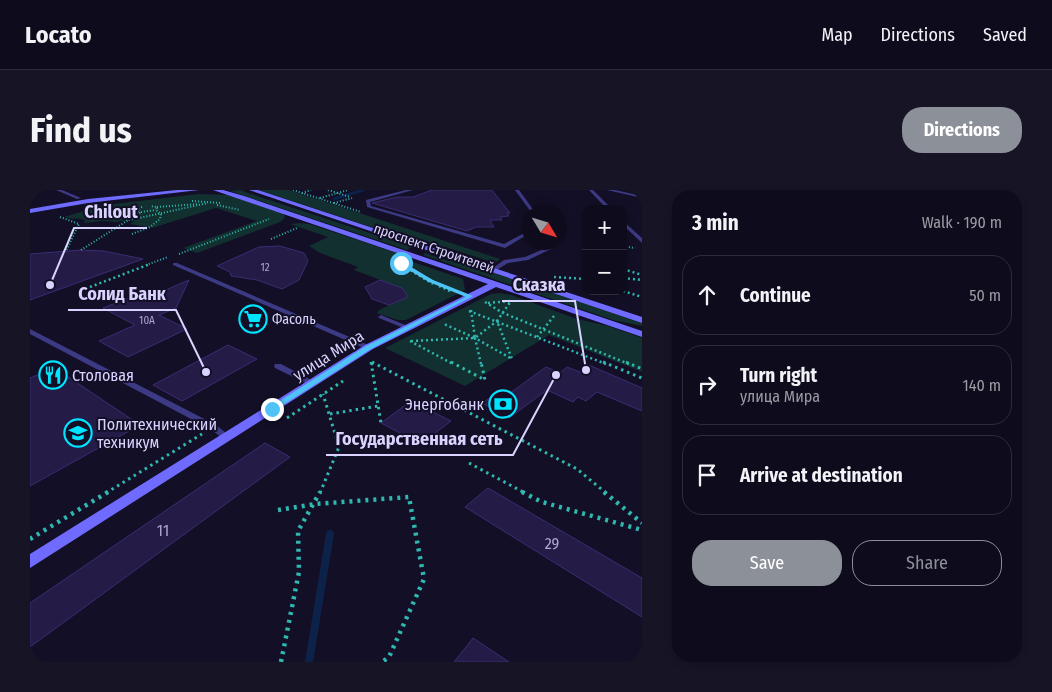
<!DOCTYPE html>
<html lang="en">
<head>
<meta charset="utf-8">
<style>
  :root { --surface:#0e0b1c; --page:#171425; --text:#f1f3f6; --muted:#9b9ba3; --line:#2e2b3b; --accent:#8c9099 }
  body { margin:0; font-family:"Fira Sans Condensed",sans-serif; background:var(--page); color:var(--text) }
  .controls { position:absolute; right:15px; top:15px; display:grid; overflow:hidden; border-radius:10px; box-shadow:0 2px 8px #0003 }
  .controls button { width:45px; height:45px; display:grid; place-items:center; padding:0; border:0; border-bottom:1px solid var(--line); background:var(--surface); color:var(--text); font:25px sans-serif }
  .compass { position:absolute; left:492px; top:15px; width:45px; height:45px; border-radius:50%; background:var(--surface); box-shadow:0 2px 8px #0003; rotate:128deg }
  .stop { position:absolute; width:15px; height:15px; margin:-11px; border:4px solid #4fc3f7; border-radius:50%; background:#fff }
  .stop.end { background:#4fc3f7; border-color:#fff; box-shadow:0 1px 5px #0008 }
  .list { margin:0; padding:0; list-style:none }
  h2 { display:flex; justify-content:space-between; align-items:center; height:65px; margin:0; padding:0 20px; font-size:21px }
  h2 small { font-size:16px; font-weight:400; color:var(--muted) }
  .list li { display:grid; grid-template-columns:32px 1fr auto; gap:15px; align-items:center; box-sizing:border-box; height:80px; margin:0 10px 10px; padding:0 10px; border:1px solid var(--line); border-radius:20px }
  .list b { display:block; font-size:19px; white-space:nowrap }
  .list p { margin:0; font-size:16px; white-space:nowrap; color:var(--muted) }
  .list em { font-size:16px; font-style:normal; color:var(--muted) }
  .actions { display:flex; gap:10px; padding:15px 20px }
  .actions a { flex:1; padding:11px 0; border:1px solid var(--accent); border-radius:20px; text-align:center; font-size:18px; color:var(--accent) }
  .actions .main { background:var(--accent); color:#fff }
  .icon { flex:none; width:28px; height:28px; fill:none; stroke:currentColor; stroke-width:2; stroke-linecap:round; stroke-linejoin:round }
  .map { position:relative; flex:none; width:612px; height:472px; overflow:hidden; border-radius:20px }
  header { display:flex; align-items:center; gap:30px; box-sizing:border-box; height:70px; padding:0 25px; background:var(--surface); border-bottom:1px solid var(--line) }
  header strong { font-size:24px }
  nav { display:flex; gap:28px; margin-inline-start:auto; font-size:18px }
  .intro { display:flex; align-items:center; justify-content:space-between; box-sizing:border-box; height:120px; padding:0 30px }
  h1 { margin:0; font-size:35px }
  .button { padding:12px 22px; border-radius:20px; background:var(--accent); color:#fff; font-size:18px; font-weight:700 }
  main { display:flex; gap:30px; padding:0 30px }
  aside { flex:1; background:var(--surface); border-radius:20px; box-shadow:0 2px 8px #0003 }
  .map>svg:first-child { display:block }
  .green { fill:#12302f }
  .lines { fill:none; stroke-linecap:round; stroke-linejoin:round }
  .stream-far1 { stroke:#0c2248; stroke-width:3 }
  .stream { stroke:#0c2248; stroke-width:8 }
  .building { fill:#241b47; stroke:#3b2d73 }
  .path-far3 { stroke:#2fb8b0; stroke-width:2; stroke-dasharray:1 2; stroke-linecap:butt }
  .path-far2 { stroke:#2fb8b0; stroke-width:2.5; stroke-dasharray:2 3; stroke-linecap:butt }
  .path-far1 { stroke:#2fb8b0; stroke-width:3; stroke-dasharray:2.5 4; stroke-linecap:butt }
  .path { stroke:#2fb8b0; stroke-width:4.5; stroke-dasharray:3 5; stroke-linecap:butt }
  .lane { fill:#3d3a85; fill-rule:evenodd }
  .secondary { fill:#6f6bff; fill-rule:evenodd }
  .route { fill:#4fc3f7 }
  .labels { text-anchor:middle; stroke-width:4; stroke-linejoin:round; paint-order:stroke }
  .far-number-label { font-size:11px; fill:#aca6d1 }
  .far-street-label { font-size:14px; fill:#d9d4ff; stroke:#130f26 }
  .far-poi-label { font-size:14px; fill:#d9d4ff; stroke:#130f26; text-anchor:start }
  .street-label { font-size:16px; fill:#d9d4ff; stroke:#130f26 }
  .poi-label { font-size:16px; fill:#d9d4ff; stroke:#130f26; text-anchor:start }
  .near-number-label { font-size:16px; fill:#aca6d1 }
  .leader { fill:none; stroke:#d9d4ff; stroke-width:2 }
  .callout-dot { fill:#d9d4ff; stroke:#130f26; stroke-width:2 }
  .callout-label { font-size:18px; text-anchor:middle; font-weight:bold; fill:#d9d4ff; stroke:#130f26; stroke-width:4; stroke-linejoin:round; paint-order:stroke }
</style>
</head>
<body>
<header>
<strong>Locato</strong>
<nav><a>Map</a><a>Directions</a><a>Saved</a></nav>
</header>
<div class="intro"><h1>Find us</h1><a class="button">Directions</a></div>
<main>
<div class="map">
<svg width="612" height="472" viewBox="0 0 612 472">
  <rect width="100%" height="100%" fill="#130f26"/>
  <path class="green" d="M212,0l3,2 167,55 -5,3 -177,-59z
    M229,0h30l211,69 -5,4 -50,-16 -28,-5z
    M168,4l30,1 56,19 1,4 -5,4 -83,31 -14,-5 74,-27 -41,-13 -64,20 -22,-4 5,-4 -3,-1 -16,3 -14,-1 -18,2 1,-3c-7,-3 -13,0 -21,-3l20,-6 5,-4z
    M269,33l10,1 88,29 13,8 53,18 2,11 -59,30h-8l-21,-7 2,-3 28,-13 -5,-9 -48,-18 4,-3 -38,-14 -11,-7 19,-9 -38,-13z
    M395,63l24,8h9l184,62v3l-29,-6 -190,-65z
    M470,103l11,2 66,24 31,7 34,12v34l-93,-37 -84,51 -80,-38 106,-54z"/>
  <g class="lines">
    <path class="stream-far1" d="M304,9l29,-9"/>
    <path class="stream" d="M279,472l21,-128"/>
  </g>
  <path class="building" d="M402,0h60l18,23h-3l2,3 -9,1 2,3h-12l4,7h-18l-9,4 -95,-28 25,-6h16z
    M250,56l24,7 4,8 -9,19 -17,9 -25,-9 -26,-4 -1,-4 -13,-6 42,-19z
    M51,60l23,1 39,8 -113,41v-46z
    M159,90l-13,28 -17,7 28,14 -59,28 -29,-16 36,-16 -32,-17 38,-15 8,4z
    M350,90l22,8 6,9 -19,8 -17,-6 -7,-12z
    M198,155l29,14 -75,42 -29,-16z
    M559,175l53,23v23l-45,-19 -11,9 -8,-4 -5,5 -26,-12 -38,28 -27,-15 17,-11 7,4 40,-29 14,6 7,-6 13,5z
    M25,178l85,57 -110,61v-108z
    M381,211l40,20 -30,23 -40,-21z
    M235,253l25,14 -260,190v-44z
    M458,298l154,90v39l-177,-110z
    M443,448l36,24h-55z"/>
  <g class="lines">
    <path class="path-far3" d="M263,0l68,22
      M298,0l22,7
      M272,3l9,-3
      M290,8l28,-8
      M162,11l28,2
      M304,13l18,-5
      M187,15l23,5
      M112,17l-6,3 5,2 15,-2
      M127,17l42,-3
      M90,19l5,10 5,1 78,-17
      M30,27l19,7 -13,27
      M102,44l18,-7 10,-8 1,-5 -5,-4 1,-3 -7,-1
      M241,49l26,-11
      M593,56l12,2
      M51,60l60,-38
      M149,64l90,-35
      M116,75l22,-8"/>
    <path class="path-far2" d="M372,75l31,19
      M380,78l21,13 24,10
      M593,79l19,6
      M524,87l32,2
      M593,88l19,2
      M409,96l13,6
      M60,97l60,-23
      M593,101l19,6
      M455,112l18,11 126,51
      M458,113l22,-2
      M441,120l4,28 22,-17
      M439,121l137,53
      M507,147l17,-21
      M380,151l43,23
      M381,151l64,-3 -31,-14
      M341,174h3
      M451,174l-6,-26 37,21 -15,-38 14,-20"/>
    <path class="path-far1" d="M341,172l10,61
      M342,172l205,107 29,24
      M421,172l34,18 -4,-18
      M573,172l39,16
      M596,172l16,7
      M300,224l48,-8
      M257,228l56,-37
      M439,273l56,30
      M76,303l96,-59
      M290,303l19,-46 -16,-53"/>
    <path class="path" d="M492,302l20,10 100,28
      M574,302l38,31
      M248,320l37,-6 94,-7 15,82 -35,78 -7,5
      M0,349l78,-47
      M251,472l18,-90 -1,-41 22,-39"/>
    <path class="lane" d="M26,0h6l19,8 -4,1z
      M376,0h7l-43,12 1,4 133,38 26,-14v3l-25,15 -138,-41 -1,-7z
      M485,0h4l16,22h-4z
      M559,0h4l19,19h-5z
      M577,0h8l27,6v2z
      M593,31l19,17v5l-19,-18z
      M518,57l5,1 -25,12 -20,3 -13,8 -5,-1 14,-10 21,-3z
      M143,73h4l196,84 -1,2h-6l-193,-84z
      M351,125l29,12 1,1 -3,2 -2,-1 -27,-11 -1,-1z
      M0,139l186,96 15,12 -1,2h-6l-14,-10 -180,-95z
      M245,174h6l36,19 -1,2h-6l-35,-17 -1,-2z"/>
    <path class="secondary" d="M147,0h22l-111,13 -58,10v-4l58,-10z
      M183,0h10l21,6 398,135v6l-146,-50 -123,62 -343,219v-14l335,-209 123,-61z
      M219,0h9l384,127v6z"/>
  </g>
  <path class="route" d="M371,71l32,19 40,16 -102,53 -96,61h-5v-3l96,-61 100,-49 -37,-15 -30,-18z"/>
  <defs>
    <g id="supermarket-ring" transform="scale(1.4375)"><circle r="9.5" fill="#130f26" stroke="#00e5ff" stroke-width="1.5"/><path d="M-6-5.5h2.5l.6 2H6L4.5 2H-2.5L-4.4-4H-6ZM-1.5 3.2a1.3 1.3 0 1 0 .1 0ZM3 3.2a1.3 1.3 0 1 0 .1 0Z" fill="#00e5ff"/></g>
    <g id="restaurant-ring" transform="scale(1.4375)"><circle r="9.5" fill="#130f26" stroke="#00e5ff" stroke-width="1.5"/><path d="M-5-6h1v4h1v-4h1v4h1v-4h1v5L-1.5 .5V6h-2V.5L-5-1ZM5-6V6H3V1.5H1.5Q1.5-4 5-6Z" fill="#00e5ff"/></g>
    <g id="bank-ring" transform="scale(1.4375)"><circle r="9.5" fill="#130f26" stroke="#00e5ff" stroke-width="1.5"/><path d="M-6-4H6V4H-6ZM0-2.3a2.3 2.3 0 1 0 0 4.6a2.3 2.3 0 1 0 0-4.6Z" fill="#00e5ff"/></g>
    <g id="university-ring" transform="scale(1.4375)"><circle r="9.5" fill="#130f26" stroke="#00e5ff" stroke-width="1.5"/><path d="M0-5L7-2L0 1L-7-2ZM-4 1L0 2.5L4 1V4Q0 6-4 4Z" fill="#00e5ff"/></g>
  </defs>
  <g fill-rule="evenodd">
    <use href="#supermarket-ring" x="223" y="129"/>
    <use href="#restaurant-ring" x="23" y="185"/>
    <use href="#bank-ring" x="473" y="214"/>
    <use href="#university-ring" x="48" y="243"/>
  </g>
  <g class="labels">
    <g class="far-number-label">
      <text x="235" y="81">12</text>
      <text x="117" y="134">10А</text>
    </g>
    <g class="far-street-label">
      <text transform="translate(404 58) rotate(19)" y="5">проспект Строителей</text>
    </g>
    <g class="far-poi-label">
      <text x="242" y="134">Фасоль</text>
    </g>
    <g class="street-label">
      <text transform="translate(298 165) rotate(-32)" y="6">улица Мира</text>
    </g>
    <g class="poi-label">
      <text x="42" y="191">Столовая</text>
      <text x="454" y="220" text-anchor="end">Энергобанк</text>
      <text x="67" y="240">Политехнический<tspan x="67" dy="18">техникум</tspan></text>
    </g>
    <g class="near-number-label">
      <text x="133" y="346">11</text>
      <text x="522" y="359">29</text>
    </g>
  </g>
  <path class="leader" d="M20 95L44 38H117M556 180L545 111H472M176 182L146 120H38M526 185L483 265H296"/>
  <g class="callout-dot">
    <circle cx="20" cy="95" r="5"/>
    <circle cx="556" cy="180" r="5"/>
    <circle cx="176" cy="182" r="5"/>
    <circle cx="526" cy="185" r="5"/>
  </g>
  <g class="callout-label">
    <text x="81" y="28">Chilout</text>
    <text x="509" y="101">Сказка</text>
    <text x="92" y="110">Солид Банк</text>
    <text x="389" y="255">Государственная сеть</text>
  </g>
</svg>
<div class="controls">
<button>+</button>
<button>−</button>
</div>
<svg class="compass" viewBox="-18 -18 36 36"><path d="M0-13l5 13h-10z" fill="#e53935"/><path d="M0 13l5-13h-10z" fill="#9b9ba3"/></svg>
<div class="stop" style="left:371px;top:73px"></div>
<div class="stop end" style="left:242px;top:219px"></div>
</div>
<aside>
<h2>3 min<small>Walk · 190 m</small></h2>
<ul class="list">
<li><svg class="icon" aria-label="ahead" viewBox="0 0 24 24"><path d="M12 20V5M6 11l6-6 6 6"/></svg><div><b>Continue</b></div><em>50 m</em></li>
<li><svg class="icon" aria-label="right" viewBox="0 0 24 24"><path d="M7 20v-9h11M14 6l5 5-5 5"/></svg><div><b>Turn right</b><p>улица Мира</p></div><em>140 m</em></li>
<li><svg class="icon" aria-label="arrive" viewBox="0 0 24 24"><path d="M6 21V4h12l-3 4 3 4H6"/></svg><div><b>Arrive at destination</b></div></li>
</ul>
<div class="actions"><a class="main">Save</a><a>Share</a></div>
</aside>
</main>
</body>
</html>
